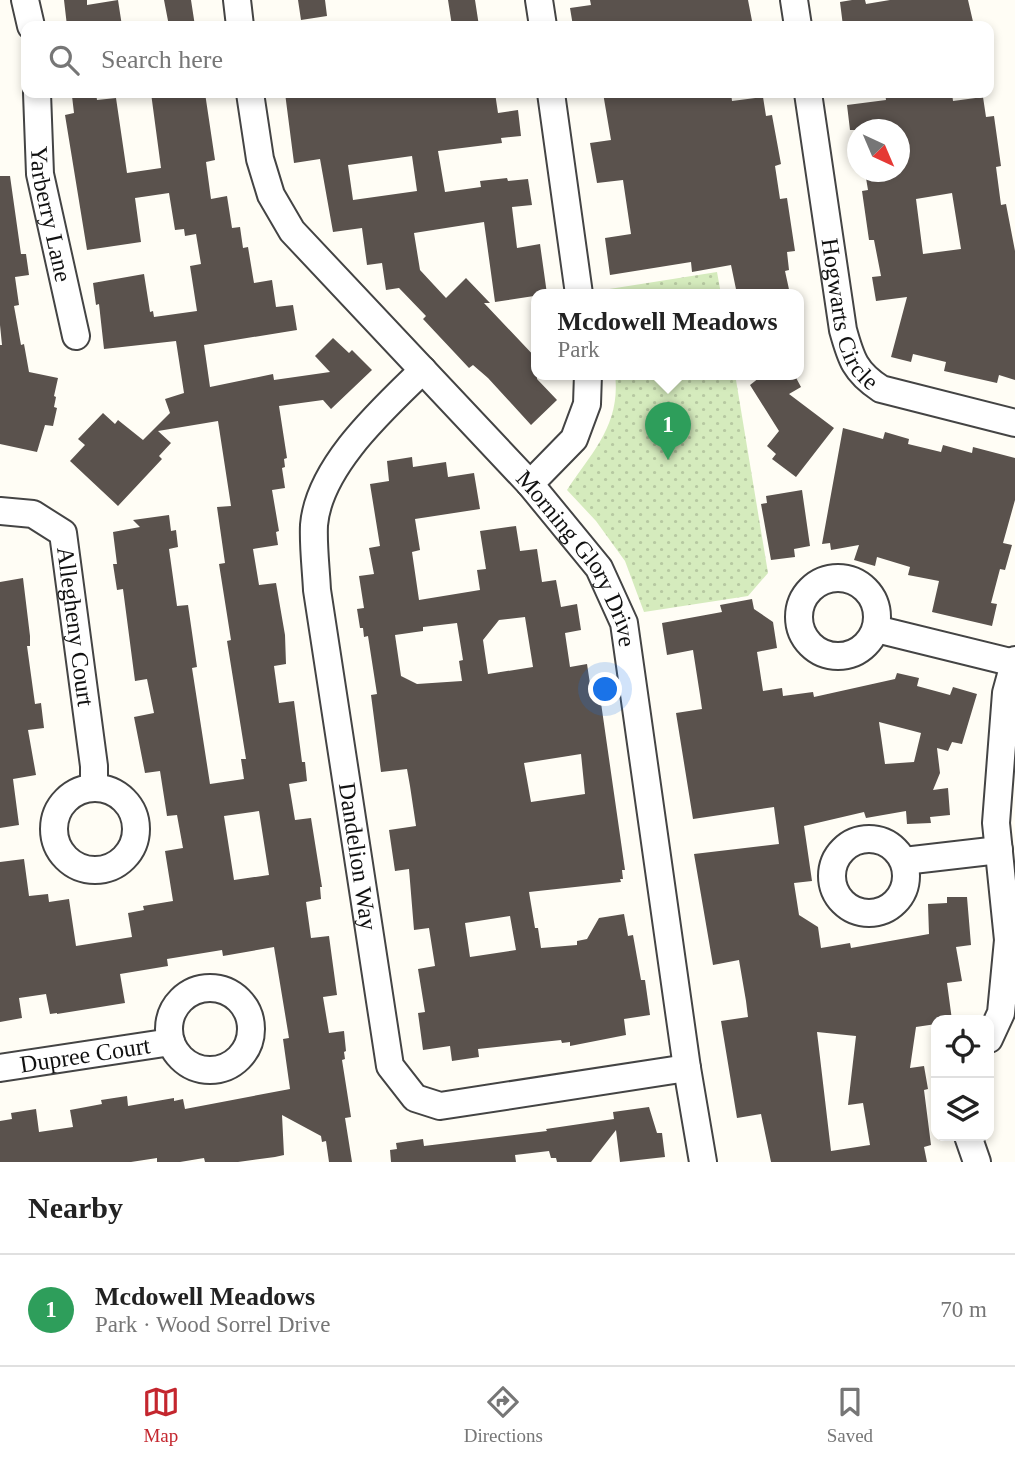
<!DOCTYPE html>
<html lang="en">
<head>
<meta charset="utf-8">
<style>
  :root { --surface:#fff; --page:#f6f6f6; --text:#222; --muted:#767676; --line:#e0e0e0; --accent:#c4262e }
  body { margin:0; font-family:"Times New Roman",serif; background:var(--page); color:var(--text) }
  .controls { position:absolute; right:21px; bottom:21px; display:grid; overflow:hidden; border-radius:14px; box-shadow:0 4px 10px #0003 }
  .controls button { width:63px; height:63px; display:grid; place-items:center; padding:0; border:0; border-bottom:2px solid var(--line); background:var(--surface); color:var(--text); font:35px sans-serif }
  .compass { position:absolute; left:847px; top:119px; width:63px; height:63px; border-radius:50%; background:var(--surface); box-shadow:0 4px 10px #0003; rotate:136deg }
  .you { position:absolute; left:606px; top:690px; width:24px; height:24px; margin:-18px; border:5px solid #fff; border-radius:50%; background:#1a73e8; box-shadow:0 0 0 10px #1a73e833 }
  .badge { display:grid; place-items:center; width:46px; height:46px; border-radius:50%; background:var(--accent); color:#fff; font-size:23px; font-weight:700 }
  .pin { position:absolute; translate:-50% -58px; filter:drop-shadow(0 2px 4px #0008) }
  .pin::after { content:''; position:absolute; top:37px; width:24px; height:21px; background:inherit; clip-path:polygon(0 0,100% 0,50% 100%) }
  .popup { position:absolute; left:531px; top:289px; width:273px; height:91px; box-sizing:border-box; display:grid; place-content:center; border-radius:14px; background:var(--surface); filter:drop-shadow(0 2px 5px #0005); font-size:23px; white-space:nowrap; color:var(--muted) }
  .popup b { font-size:26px; color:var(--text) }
  .popup::after { content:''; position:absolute; left:50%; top:100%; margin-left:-14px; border:14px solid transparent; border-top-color:var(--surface) }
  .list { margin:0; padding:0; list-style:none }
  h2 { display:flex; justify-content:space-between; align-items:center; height:91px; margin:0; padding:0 28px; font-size:30px }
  h2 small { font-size:23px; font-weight:400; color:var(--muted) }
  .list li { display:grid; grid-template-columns:46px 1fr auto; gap:21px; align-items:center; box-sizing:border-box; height:112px; padding:0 28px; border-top:2px solid var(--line) }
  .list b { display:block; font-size:26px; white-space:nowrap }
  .list p { margin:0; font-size:23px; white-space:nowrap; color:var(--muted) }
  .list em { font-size:23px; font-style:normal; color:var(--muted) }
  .icon { flex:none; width:38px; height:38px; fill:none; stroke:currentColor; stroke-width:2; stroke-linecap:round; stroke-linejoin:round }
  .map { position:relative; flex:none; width:1015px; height:1162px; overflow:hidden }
  .search { position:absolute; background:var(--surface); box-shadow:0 4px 10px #0003; left:21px; right:21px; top:21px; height:77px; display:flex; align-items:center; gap:18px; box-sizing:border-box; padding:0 24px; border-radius:14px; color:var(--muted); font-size:26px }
  .sheet { height:203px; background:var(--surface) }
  nav { display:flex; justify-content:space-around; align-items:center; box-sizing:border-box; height:98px; border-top:2px solid var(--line); background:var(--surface); font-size:19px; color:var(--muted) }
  nav a { display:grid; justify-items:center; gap:4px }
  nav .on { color:var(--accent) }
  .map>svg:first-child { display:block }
  .green { fill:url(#green-dots) }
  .building { fill:#5a524d; fill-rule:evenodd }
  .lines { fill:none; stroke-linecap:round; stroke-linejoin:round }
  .street-casing { stroke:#444; stroke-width:30 }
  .street { stroke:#fff; stroke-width:26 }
  .labels { text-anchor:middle; stroke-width:7; stroke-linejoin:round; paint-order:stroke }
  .street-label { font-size:24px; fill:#111; stroke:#fff }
</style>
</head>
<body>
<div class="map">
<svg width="1015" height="1162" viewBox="0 0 1015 1162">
  <defs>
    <pattern id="green-dots" width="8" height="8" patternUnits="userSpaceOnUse" patternTransform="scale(1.75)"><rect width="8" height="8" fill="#d5ebbd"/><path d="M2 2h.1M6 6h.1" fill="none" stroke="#b6c8a1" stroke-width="1.8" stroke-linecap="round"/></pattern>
  </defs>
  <rect width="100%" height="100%" fill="#fffdf5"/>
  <path class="green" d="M717,272l4,22h-117l-1,-4z
    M615,374h120l33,199 -20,23 -104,16 -19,-51 -29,-40 -29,-31c26,-39 54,-66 48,-116z"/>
  <path class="building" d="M64,0h23v5l31,-5 4,26h-55z
    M164,0h27l4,26h-26z
    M298,0h27l2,16 -26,4z
    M448,0h27l4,26h-27z
    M590,0h158l5,26h-180l-3,-18 21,-3z
    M852,0h13l1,4 24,-4h78l6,26h-131l-3,-24z
    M90,93h6l1,7 19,-2 11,75 34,-5 -10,-75h54l10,67 -9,2 5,37 16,-3 5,32 8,-1 3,21 5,-1 6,36 18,-3 4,27 17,-2 4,25 -93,15 6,42 63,-13 1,6 56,-8 -15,-16 18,-18 16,15 3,-3 20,20 -41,39 -8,-9 -44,6 8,52 -3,1 1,8 -3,1 3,20 -13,2 7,41 -3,1 2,13 -25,4 6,36 17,-2 9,52 1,29 -12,2 5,37 15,-2 8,61h3l2,19 -18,3 6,36 16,-2 11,69h-2l1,12 -15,3 5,36 18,-2 8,59 -14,2 6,36 15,-2 2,20 -2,1 1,7 -3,1 9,57 -6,1 7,44h-23l-3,-21 -4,1 -1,-6 -39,-21 2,40 -9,2 -37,5h-33l-1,-4 -24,4h-23v-4l-26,4h-131v-41l12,-2 -1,-6 25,-4 3,23 34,-5 -3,-17 32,-6 -1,-4 26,-4 1,10 46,-8v3l9,-2 2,10 105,-20 -7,-50 6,-1 -15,-91 -51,9 -1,-6 -55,9 1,7 -48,8 5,29 -68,11v-1l-7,1 -4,-20 -27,4 3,20 -22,4v-160l24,-3 5,37 19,-2 1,8 20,-3 7,47 56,-9 -4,-24 16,-3 -1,-4 30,-5 -8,-50 18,-3 -6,-33 -10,1 -7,-45 -15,2 -11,-56 20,-4 -7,-34 -12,2 -12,-92 -6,1 -4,-26h4l-4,-32 27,-5 -7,-7 36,-5 2,16 5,-1 2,17 -9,2 8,57 11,-1 9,62 -5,1 18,116 34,-5 -3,-20h5l-19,-118 4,-1 -12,-76 6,-1 -8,-56 14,-1 -13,-85 -60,10 13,12 -12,13 3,3 -44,47 -48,-45 15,-16 -7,-6 25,-26 12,11 3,-4 25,20 27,-27 -5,-14 19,-6 -8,-52 -72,8 -5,-45 -3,1 -3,-22 51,-9 6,38 3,-1 1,6 43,-6 -7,-45 11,-2 -5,-30 -11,2 -1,-7 -9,1 -6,-37 -34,5 6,44 -54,8 -22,-135 9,-2 -2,-17zM259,811l10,64 -35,5 -10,-64z
    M285,93h210l3,20 20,-3 3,26 -20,2 1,5 -64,8 7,41 36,-5 -1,-6 27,-3 1,3 20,-2 4,26 -20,2 5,41 23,-4 7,50 -52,8 -11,-80 -70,11 6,37 26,28 20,-20 24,25h-6l53,56v20l20,21 -26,25 -43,-47 -15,-13 -4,3 -46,-49 3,-3 -27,-28 -13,2 -4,-27 -15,2 -5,-37 -29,4 -13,-73 -26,4zM412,156l5,35 -64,9 -5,-35z
    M603,93h128l1,8 31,-4 3,19 6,-1 9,49 -6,2 5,33 7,-1 8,53 -8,1 2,18 -4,1 5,23h-53l-6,-29 -39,7 -1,-10 -81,13 -5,-37 26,-4 -8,-54 -26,3 -7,-40 21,-3z
    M885,93h67l1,8 30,-4 3,20 8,-1 7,50 -5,1 5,38 5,-1 9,47v129l-16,-5 -2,8 -53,-12 2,-9 -33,-8 -2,8 -20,-5 16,-60 -31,4 -4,-24 9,-1 -7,-36h-5l-7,-49 6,-1 -3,-18h35v-42h-50l-3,-25 39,-5zM952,193l9,56 -38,5 -7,-55z
    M0,176h10l11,78h5l3,21 -14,2 4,28 -5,1 7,39 3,-1 5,28 29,6 -4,18 2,1 -2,10 3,1 -4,18 -8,-1 -8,27 -37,-8v-99h2l-2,-20z
    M764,374h30l7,13 -12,7 45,34 -38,49 -24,-18 4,-5 -9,-8 12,-15 -29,-46z
    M843,428l40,11 2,-7 24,7 -1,5 33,8 2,-7 29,8 1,-6 42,11v42l-12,43 9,2 -7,25 -5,-1 -9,34 6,1 -5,22 -60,-14 7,-31 -31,-6 2,-8 -33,-10 -2,9 -21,-6 5,-15 -28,5 -1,-7 -8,1z
    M412,457l1,10 33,-5 2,15 26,-4 6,36 -65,10 5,31 -8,2 7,48 61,-10 -3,-20 9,-1 -6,-38 36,-5 4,25 17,-2 5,33 14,-2 5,27 16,-3 4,26 -16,3 5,34 17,-3 5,33 8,-1 25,174h-3l1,9h-3l1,3 -92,10 6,36h3l3,20 36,-3v-4l10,-2 12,-21 25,-4 4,22 5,-1 8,45h4l5,35 -26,4 2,16 -56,11v-4l-8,1 -1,-3 -83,9 1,8 -27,4 -2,-15 -27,4 -5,-37 7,-1 -7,-43 17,-3 -6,-38 -15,2 -5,-61 -14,2 -6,-41 27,-4 -6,-40 -3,-17 -26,3 -10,-77 6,-1 -9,-58 -4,1 -1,-9h-3l-3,-19 7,-1 -5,-32 15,-2 -5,-26 11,-2 -10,-62 19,-3 -2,-20zM525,617l8,50 -45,7 -5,-34 16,-20zM457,623l6,37 -4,1 3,20 -45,3 -16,-8 -6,-41 28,-4v-4zM581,754l4,40 -54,8 -7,-39zM510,916l6,34 -46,7 -5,-34z
    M802,490l8,56 -16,3 1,8 -24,3 -10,-56 6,-1 -1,-7z
    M23,578l7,58v10h-3l8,58 6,-1 3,25 -16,2 8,45 -23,4 6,46 -19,3v-246z
    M752,599l2,10 19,13 4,26 -20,4 6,39 19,-3 1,8 30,-4 1,5 81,-18 2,-6 22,5 -2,8 33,9 3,-8 24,7 -15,50 -10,-2 -4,9 -11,-3 3,25 -7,17 15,-2 2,27 -20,2 1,6 -24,1 -1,-13 -40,7 -2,-6 -60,14 8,55 -18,2 5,32 19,12 3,21 29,-5 1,5 78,-14 -1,-30 19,-1v-6h20l4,48 -15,2 6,34 -15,2 5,37h-16v4l-20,3 -6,41 14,-2 4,23 -4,1 7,55 -7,2 3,15h-156l-10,-48 -24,4 -16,-97 27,-4 -2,-16 -7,-41 -26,5 -19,-111 85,-10 -5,-37 -81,12 -17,-106 26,-4 -2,-14 -7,-45 -26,5 -5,-32 60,-11 -2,-7zM879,722l42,11 -7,29 -29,2zM817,1032l39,4 -8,69 15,-2 7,42 -39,6z
    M649,1107l8,26h5l3,24 -45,5 -4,-32 -25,32h-34l-1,-4h-5l-2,-7 -34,4 1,7h-125l-1,-12 7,-1 -1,-6 27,-4 1,7 123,-15 -1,-2 68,-10 -1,-7z"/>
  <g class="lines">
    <g class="street-casing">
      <g id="street">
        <path d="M25,0l6,26"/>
        <path d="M237,0l3,26"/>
        <path d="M539,0l4,26"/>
        <path d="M794,0l4,26"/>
        <path id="s1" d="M37,93l3,81 36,162"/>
        <path id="s2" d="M250,93l10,66 11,36 21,36 238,253 69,84 25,55 63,445 16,94"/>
        <path d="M551,93l28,201"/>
        <path id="s3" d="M808,93l35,237c8,29 12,42 38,59l134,34"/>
        <path id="s4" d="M423,370c-40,39 -104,96 -109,155 -1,21 2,44 3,65l73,476 25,32 25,8 247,-38"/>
        <path d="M530,484l44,-45 13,-35 1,-30"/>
        <path id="s5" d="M0,511l33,3 30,19 31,233v22"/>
        <circle cx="838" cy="617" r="39"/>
        <path d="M876,629l138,34"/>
        <circle cx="95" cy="829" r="41"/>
        <circle cx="869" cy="876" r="37"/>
        <path d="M904,861l95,-11"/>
        <circle cx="210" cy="1029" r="41"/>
        <path d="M989,1039l12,-26 7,-73 -12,-117 10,-130 9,-33"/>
        <path id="s6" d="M0,1068l171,-26"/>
        <path d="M968,1136l9,26"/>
      </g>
    </g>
    <use href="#street" class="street"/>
  </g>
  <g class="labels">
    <g class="street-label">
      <text dy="8" stroke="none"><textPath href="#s1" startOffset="122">Yarberry Lane</textPath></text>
      <text dy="8" stroke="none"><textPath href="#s3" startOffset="226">Hogwarts Circle</textPath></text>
      <text dy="8" stroke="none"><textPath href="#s2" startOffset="583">Morning Glory Drive</textPath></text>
      <text dy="8" stroke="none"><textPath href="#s5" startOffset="163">Allegheny Court</textPath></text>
      <text dy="8" stroke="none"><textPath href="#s4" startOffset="528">Dandelion Way</textPath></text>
      <text dy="8" stroke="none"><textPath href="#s6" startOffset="86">Dupree Court</textPath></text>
    </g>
  </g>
</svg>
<div class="controls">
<button><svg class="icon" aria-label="locate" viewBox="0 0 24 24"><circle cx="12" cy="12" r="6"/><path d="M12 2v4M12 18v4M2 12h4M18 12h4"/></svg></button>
<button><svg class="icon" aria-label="layers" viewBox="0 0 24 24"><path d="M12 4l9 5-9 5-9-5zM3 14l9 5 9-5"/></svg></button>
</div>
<svg class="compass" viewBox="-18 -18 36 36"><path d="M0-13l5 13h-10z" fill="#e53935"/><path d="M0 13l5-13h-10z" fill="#767676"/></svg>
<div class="you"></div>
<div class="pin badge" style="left:668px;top:460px;background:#2e9e5b">1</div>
<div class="popup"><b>Mcdowell Meadows</b>Park</div>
<div class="search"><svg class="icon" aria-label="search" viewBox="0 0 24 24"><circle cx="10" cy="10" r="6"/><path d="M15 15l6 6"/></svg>Search here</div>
</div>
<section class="sheet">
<h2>Nearby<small></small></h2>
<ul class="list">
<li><span class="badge" style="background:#2e9e5b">1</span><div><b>Mcdowell Meadows</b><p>Park · Wood Sorrel Drive</p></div><em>70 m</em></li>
</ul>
</section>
<nav>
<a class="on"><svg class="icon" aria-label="map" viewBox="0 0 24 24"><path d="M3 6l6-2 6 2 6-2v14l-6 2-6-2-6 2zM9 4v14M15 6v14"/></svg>Map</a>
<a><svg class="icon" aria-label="directions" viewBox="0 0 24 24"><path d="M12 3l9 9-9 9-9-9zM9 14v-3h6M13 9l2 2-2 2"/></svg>Directions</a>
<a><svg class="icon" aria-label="saved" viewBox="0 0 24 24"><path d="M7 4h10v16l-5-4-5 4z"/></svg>Saved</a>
</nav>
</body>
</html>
